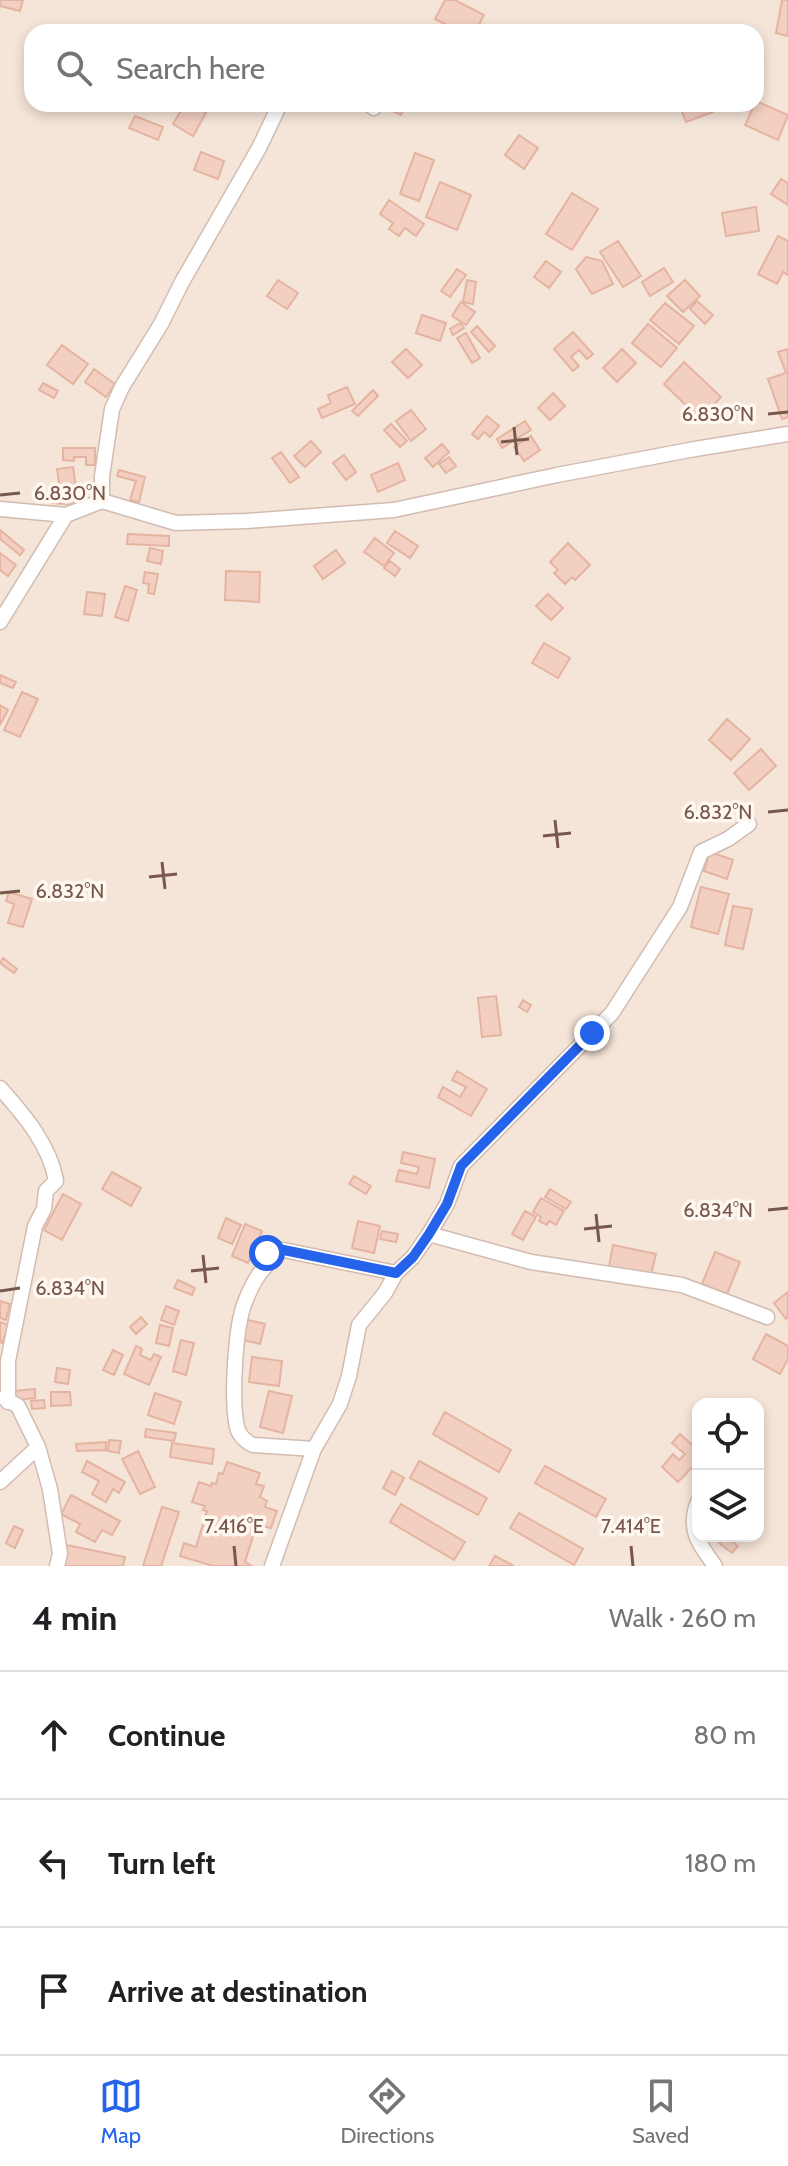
<!DOCTYPE html>
<html lang="en">
<head>
<meta charset="utf-8">
<style>
  :root { --surface:#fff; --page:#f6f6f6; --text:#202124; --muted:#757577; --line:#e0e0e0; --accent:#2563eb }
  body { margin:0; font-family:Cabin,sans-serif; background:var(--page); color:var(--text) }
  .controls { position:absolute; right:24px; bottom:24px; display:grid; overflow:hidden; border-radius:16px; box-shadow:0 4px 12px #0003 }
  .controls button { width:72px; height:72px; display:grid; place-items:center; padding:0; border:0; border-bottom:2px solid var(--line); background:var(--surface); color:var(--text); font:40px sans-serif }
  .stop { position:absolute; width:24px; height:24px; margin:-18px; border:6px solid #2563eb; border-radius:50%; background:#fff }
  .stop.end { background:#2563eb; border-color:#fff; box-shadow:0 2px 8px #0008 }
  .list { margin:0; padding:0; list-style:none }
  h2 { display:flex; justify-content:space-between; align-items:center; height:104px; margin:0; padding:0 32px; font-size:34px }
  h2 small { font-size:26px; font-weight:400; color:var(--muted) }
  .list li { display:grid; grid-template-columns:52px 1fr auto; gap:24px; align-items:center; box-sizing:border-box; height:128px; padding:0 32px; border-top:2px solid var(--line) }
  .list b { display:block; font-size:30px; white-space:nowrap }
  .list em { font-size:26px; font-style:normal; color:var(--muted) }
  .icon { flex:none; width:44px; height:44px; fill:none; stroke:currentColor; stroke-width:2; stroke-linecap:round; stroke-linejoin:round }
  .map { position:relative; flex:none; width:788px; height:1566px; overflow:hidden }
  .search { position:absolute; background:var(--surface); box-shadow:0 4px 12px #0003; left:24px; right:24px; top:24px; height:88px; display:flex; align-items:center; gap:20px; box-sizing:border-box; padding:0 28px; border-radius:24px; color:var(--muted); font-size:30px }
  .sheet { height:488px; background:var(--surface) }
  nav { display:flex; justify-content:space-around; align-items:center; box-sizing:border-box; height:112px; border-top:2px solid var(--line); background:var(--surface); font-size:22px; color:var(--muted) }
  nav a { display:grid; justify-items:center; gap:4px }
  nav .on { color:var(--accent) }
  .map>svg:first-child { display:block }
  .residential { fill:#f5e4d8; fill-rule:evenodd }
  .building { fill:#f2cfc1; stroke:#e5b4a1; stroke-width:2 }
  .lines { fill:none; stroke-linecap:round; stroke-linejoin:round }
  .street-casing { stroke:#d2bcb1; stroke-width:17 }
  .street { stroke:#fff; stroke-width:14 }
  .route { stroke:#2563eb; stroke-width:10 }
  .ticks { fill:none; stroke:#78574c; stroke-width:3 }
  .ticks-label { font-size:20px; text-anchor:middle; fill:#78574c; stroke:#fff8f0; stroke-width:7; stroke-linejoin:round; paint-order:stroke }
</style>
</head>
<body>
<div class="map">
<svg width="788" height="1566" viewBox="0 0 788 1566">
  <rect width="100%" height="100%" fill="#fdf3ea"/>
  <path class="residential" d="M0,0h788v1566h-788zM32,32h724v72h-724zM698,1404h60v132h-60z"/>
  <path class="building" d="M0,0h23l-3,11 -20,-5z
    M445,0h10l29,15 -9,17h-15l-25,-13z
    M782,0h6v36l-12,-3z
    M756,101l32,14 -10,25 -33,-15z
    M185,104h5l16,9 -13,23 -20,-12z
    M385,104h21l-5,11 -17,-8z
    M679,104h31l3,8 -27,10z
    M135,116l28,11 -5,13 -29,-12z
    M519,135l19,13 -14,21 -19,-14z
    M201,152l23,9 -6,18 -24,-9z
    M415,153l19,7 -15,41 -19,-7z
    M781,179l7,4v22l-17,-11z
    M440,182l31,13 -14,35 -31,-13z
    M572,193l26,16 -26,41 -26,-16z
    M389,200l35,24 -8,12 -11,-8 -6,8 -10,-7 4,-6 -13,-9z
    M756,207l3,24 -33,5 -4,-23z
    M778,236l10,5v34l-5,-3 -6,12 -19,-10z
    M618,241l23,35 -18,11 -23,-35z
    M586,257l16,4 11,23 -21,10 -16,-25z
    M546,261l15,11 -12,16 -15,-11z
    M664,268l9,14 -23,14 -8,-14z
    M457,269l9,6 -16,22 -9,-6z
    M278,280l20,13 -11,16 -20,-13z
    M467,280l9,2 -3,22 -10,-2z
    M685,280l15,16 -17,16 -16,-16z
    M697,301l16,14 -8,9 -15,-15z
    M461,302l14,10 -9,13 -14,-9z
    M665,303l29,23 -15,18 -29,-24z
    M422,315l24,8 -6,18 -24,-8z
    M460,323l4,5 -11,7 -3,-6z
    M648,324l29,24 -16,19 -29,-24z
    M477,326l18,20 -6,6 -18,-20z
    M573,332l20,22 -6,5 -8,-9 -8,7 8,9 -6,5 -19,-22z
    M466,333l14,25 -8,5 -15,-25z
    M62,345l26,19 -15,20 -26,-19z
    M406,349l16,16 -14,13 -16,-16z
    M622,349l14,14 -19,19 -14,-14z
    M788,349v68l-6,2 -14,-40 18,-6 -8,-21z
    M684,362l37,35 -21,22 -36,-35z
    M94,369l21,15 -9,13 -21,-15z
    M43,383l15,8 -4,7 -15,-8z
    M347,387l8,17 -33,14 -4,-9 13,-6 -3,-8z
    M373,390l5,6 -20,20 -6,-5z
    M553,393l12,13 -15,14 -12,-12z
    M411,410l15,19 -15,12 -15,-20z
    M487,416l12,10 -9,11 -6,-5 -6,7 -6,-5z
    M525,421l6,9 -29,18 -5,-9z
    M391,424l16,17 -7,6 -16,-17z
    M531,436l9,14 -16,11 -10,-14z
    M311,441l10,11 -16,15 -11,-11z
    M442,444l7,8 -16,15 -8,-9z
    M63,448h32v17h-9v-8h-12v4l-11,-1z
    M281,452l18,25 -9,6 -18,-25z
    M344,455l12,17 -10,8 -13,-17z
    M449,457l7,9 -10,7 -7,-9z
    M398,463l7,17 -27,12 -7,-17z
    M73,467l3,20 -16,2 -3,-20z
    M119,470l26,7 -6,25 -9,-2 6,-19 -19,-5z
    M53,496l21,2v7l-21,-2z
    M0,530l24,20 -4,5 -20,-16z
    M395,531l23,15 -8,12 -23,-15z
    M128,534l41,2v10l-42,-2z
    M375,538l19,15 -10,13 -20,-14z
    M568,543l22,22 -15,15 -3,-3 -7,7 -11,-11 4,-3 -8,-8z
    M150,548l13,3 -2,13 -14,-3z
    M336,550l9,13 -22,16 -9,-13z
    M0,553l16,12 -8,11 -8,-6z
    M390,561l10,8 -5,7 -11,-8z
    M226,571l34,1 -1,30 -34,-2z
    M145,572l13,2 -4,20 -6,-1 1,-9 -6,-1z
    M125,586l12,4 -9,31 -13,-4z
    M87,592l18,2 -3,22 -18,-2z
    M548,594l15,14 -12,12 -15,-14z
    M544,643l26,15 -12,20 -26,-15z
    M0,675l16,7 -3,6 -13,-5z
    M22,692l16,7 -18,38 -16,-7z
    M0,705l8,5 -8,15z
    M727,719l23,20 -19,21 -22,-20z
    M761,749l15,17 -27,24 -15,-17z
    M710,852l23,8 -6,19 -23,-8z
    M701,887l28,7 -11,40 -27,-7z
    M9,892l23,7 -9,28 -15,-4 6,-19 -8,-3z
    M733,906l19,3 -9,40 -18,-4z
    M3,958l14,11 -3,4 -14,-10z
    M496,996l5,39 -19,2 -4,-39z
    M523,1000l8,5 -4,7 -8,-5z
    M457,1071l30,18 -16,27 -33,-19 5,-10 17,10 6,-10 -14,-7z
    M403,1152l32,7 -6,29 -33,-7 3,-11 18,4 2,-7 -18,-4z
    M112,1172l29,16 -10,18 -29,-17z
    M354,1176l17,10 -5,8 -17,-10z
    M550,1189l21,13 -5,7 -21,-12z
    M63,1194l18,10 -19,36 -18,-10z
    M541,1198l23,13 -8,14 -7,-4 -2,4 -8,-4 2,-4 -8,-5z
    M525,1211l11,6 -13,23 -11,-6z
    M226,1218l15,7 -9,19 -14,-6z
    M358,1221l22,5 -6,27 -22,-5z
    M245,1224l17,7 -14,32 -16,-7z
    M382,1231l16,3 -2,8 -16,-3z
    M613,1245l43,9 -5,21 -42,-8z
    M715,1252l25,10 -13,32 -25,-10z
    M178,1280l17,8 -3,7 -18,-7z
    M788,1292v25l-2,2 -12,-16z
    M0,1301l10,3 -4,16 -6,-2z
    M166,1306l13,5 -5,14 -13,-5z
    M141,1317l6,7 -11,10 -6,-7z
    M244,1319l21,5 -5,20 -21,-5z
    M0,1322l9,3 -7,18 -2,-1z
    M160,1325l13,3 -4,18 -13,-3z
    M766,1334l22,12v13l-8,15 -27,-15z
    M181,1340l13,3 -8,32 -13,-4z
    M136,1346l6,3 -2,6 11,5 3,-6 7,3 -12,28 -25,-11z
    M113,1350l10,5 -9,20 -11,-5z
    M252,1357l30,4 -3,25 -30,-4z
    M57,1368l13,2 -2,14 -13,-2z
    M35,1389v9l-20,2 -1,-9z
    M269,1391l23,5 -9,37 -23,-6z
    M51,1392h19l1,13 -20,1z
    M155,1393l26,9 -7,22 -26,-9z
    M44,1400l1,8 -13,1 -1,-8z
    M445,1412l66,38 -12,22 -66,-38z
    M146,1429l30,4 -2,8 -29,-4z
    M680,1434l18,16v11l-20,21 -16,-15 11,-13 6,6 6,-6 -13,-11z
    M109,1440l12,1 -2,12 -11,-2z
    M106,1442v8l-29,1 -1,-7z
    M172,1443l42,6 -2,15 -42,-7z
    M138,1451l17,36 -15,7 -18,-35z
    M87,1461l38,21 -6,11 -6,-4 -7,13 -14,-8 7,-13 -17,-9z
    M419,1461l68,37 -9,17 -68,-37z
    M227,1462l33,11 -4,11 8,2 -4,11 7,4 -2,6 12,4 -6,17 -12,-3 -2,5h-2l-10,32 7,4h-39l-33,-10 4,-13 12,4 11,-36 -4,-1 2,-4 -13,-4 7,-20 12,4 1,-3 4,1 3,-11 4,1z
    M545,1466l61,33 -10,18 -61,-34z
    M392,1471l12,7 -9,17 -12,-7z
    M71,1495l49,26 -8,14 -10,-5 -7,12 -19,-10 4,-8 -19,-10z
    M401,1504l64,38 -11,18 -64,-38z
    M162,1507l17,5 -18,54h-18z
    M519,1513l64,36 -9,16 -64,-37z
    M14,1526l9,4 -8,18 -9,-5z
    M726,1536l12,10 -6,7 -13,-10z
    M67,1545l58,12 -2,9h-61z
    M495,1556l19,10h-25z"/>
  <g class="lines">
    <g class="street-casing">
      <path id="street" d="M369,104l5,4
        M102,501v-25l10,-67 10,-22 39,-63 21,-42 77,-134 21,-44
        M0,509l66,6 36,-14 74,22 71,-2 147,-11 163,-35 138,-26 93,-15
        M0,622l66,-107
        M0,1088c24,27 50,57 56,93l-10,10 -2,18 -9,17 -27,135v41
        M429,1234l102,28 151,23 85,32
        M4,1398l14,8 20,41 12,42 10,65 -3,12
        M314,1449l-61,-4c-8,-4 -14,-9 -16,-18 -6,-27 -2,-100 8,-125 5,-13 13,-29 23,-38l-1,-11 2,-6 127,26
        M0,1482l38,-35
        M698,1502c-11,27 1,42 17,64
        M272,1566l42,-117 26,-45 9,-28 10,-51 26,-32 11,-20 17,-16 16,-23 18,-30 14,-38 151,-153 68,-106 21,-55 27,-13 21,-15"/>
    </g>
    <use href="#street" class="street"/>
  </g>
  <g class="lines">
    <path class="route" d="M267,1253l2,-6 127,26 17,-16 16,-23 18,-30 14,-38 131,-133"/>
  </g>
  <path class="ticks" d="M768,414l20,-2M514,427l3,28M501,442l28,-3M0,495l20,-2M768,812l20,-2M555,820l3,28M543,836l28,-3M162,862l3,27M149,877l28,-3M0,893l20,-2M768,1210l20,-2M596,1214l3,28M584,1229l28,-3M203,1255l3,28M191,1271l28,-3M0,1291l20,-3M234,1546l2,20M631,1546l2,20"/>
  <g class="ticks-label">
    <text x="718" y="421">6.830°N</text>
    <text x="70" y="500">6.830°N</text>
    <text x="718" y="819">6.832°N</text>
    <text x="70" y="898">6.832°N</text>
    <text x="718" y="1217">6.834°N</text>
    <text x="70" y="1295">6.834°N</text>
    <text x="234" y="1533">7.416°E</text>
    <text x="631" y="1533">7.414°E</text>
  </g>
</svg>
<div class="controls">
<button><svg class="icon" aria-label="locate" viewBox="0 0 24 24"><circle cx="12" cy="12" r="6"/><path d="M12 2v4M12 18v4M2 12h4M18 12h4"/></svg></button>
<button><svg class="icon" aria-label="layers" viewBox="0 0 24 24"><path d="M12 4l9 5-9 5-9-5zM3 14l9 5 9-5"/></svg></button>
</div>
<div class="stop" style="left:267px;top:1253px"></div>
<div class="stop end" style="left:592px;top:1033px"></div>
<div class="search"><svg class="icon" aria-label="search" viewBox="0 0 24 24"><circle cx="10" cy="10" r="6"/><path d="M15 15l6 6"/></svg>Search here</div>
</div>
<section class="sheet">
<h2>4 min<small>Walk · 260 m</small></h2>
<ul class="list">
<li><svg class="icon" aria-label="ahead" viewBox="0 0 24 24"><path d="M12 20V5M6 11l6-6 6 6"/></svg><div><b>Continue</b></div><em>80 m</em></li>
<li><svg class="icon" aria-label="left" viewBox="0 0 24 24"><path d="M17 20v-9H6M10 6l-5 5 5 5"/></svg><div><b>Turn left</b></div><em>180 m</em></li>
<li><svg class="icon" aria-label="arrive" viewBox="0 0 24 24"><path d="M6 21V4h12l-3 4 3 4H6"/></svg><div><b>Arrive at destination</b></div></li>
</ul>
</section>
<nav>
<a class="on"><svg class="icon" aria-label="map" viewBox="0 0 24 24"><path d="M3 6l6-2 6 2 6-2v14l-6 2-6-2-6 2zM9 4v14M15 6v14"/></svg>Map</a>
<a><svg class="icon" aria-label="directions" viewBox="0 0 24 24"><path d="M12 3l9 9-9 9-9-9zM9 14v-3h6M13 9l2 2-2 2"/></svg>Directions</a>
<a><svg class="icon" aria-label="saved" viewBox="0 0 24 24"><path d="M7 4h10v16l-5-4-5 4z"/></svg>Saved</a>
</nav>
</body>
</html>
